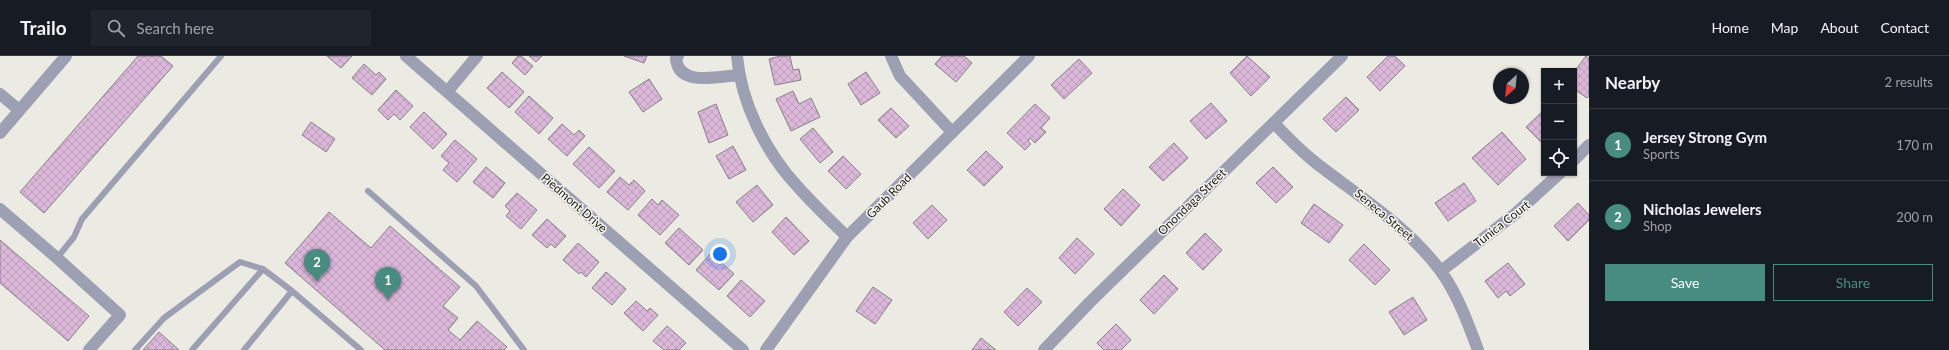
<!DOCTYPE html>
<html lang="en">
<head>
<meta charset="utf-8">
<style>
  :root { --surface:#171b24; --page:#20242c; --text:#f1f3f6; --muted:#9ea1a6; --line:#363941; --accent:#488c81 }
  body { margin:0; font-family:Lato,sans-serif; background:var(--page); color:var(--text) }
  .controls { position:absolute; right:12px; top:12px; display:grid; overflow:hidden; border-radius:0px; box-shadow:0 1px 3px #0004 }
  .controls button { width:36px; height:36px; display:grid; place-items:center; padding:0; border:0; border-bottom:1px solid var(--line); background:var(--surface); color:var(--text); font:20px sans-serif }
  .compass { position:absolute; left:1493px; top:12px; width:36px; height:36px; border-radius:50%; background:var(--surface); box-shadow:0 1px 3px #0004; rotate:207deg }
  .you { position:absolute; left:720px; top:198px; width:14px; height:14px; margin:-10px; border:3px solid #fff; border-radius:50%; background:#1a73e8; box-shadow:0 0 0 6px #1a73e833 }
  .badge { display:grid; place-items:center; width:26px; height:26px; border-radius:50%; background:var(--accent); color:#fff; font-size:13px; font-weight:700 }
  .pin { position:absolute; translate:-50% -33px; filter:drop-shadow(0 1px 2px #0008) }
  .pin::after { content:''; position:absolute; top:21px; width:14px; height:12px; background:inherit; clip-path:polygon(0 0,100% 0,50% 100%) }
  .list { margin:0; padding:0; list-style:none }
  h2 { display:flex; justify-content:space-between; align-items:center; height:52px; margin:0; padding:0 16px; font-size:17px }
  h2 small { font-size:13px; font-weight:400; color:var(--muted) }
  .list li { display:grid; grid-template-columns:26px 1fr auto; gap:12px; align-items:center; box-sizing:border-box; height:72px; padding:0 16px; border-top:1px solid var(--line) }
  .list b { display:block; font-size:15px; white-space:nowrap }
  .list p { margin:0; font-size:13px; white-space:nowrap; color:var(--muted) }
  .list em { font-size:13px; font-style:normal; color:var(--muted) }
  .actions { display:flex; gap:8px; padding:12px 16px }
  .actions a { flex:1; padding:9px 0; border:1px solid var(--accent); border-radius:0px; text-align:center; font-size:14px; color:var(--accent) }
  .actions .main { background:var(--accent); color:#fff }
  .icon { flex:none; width:22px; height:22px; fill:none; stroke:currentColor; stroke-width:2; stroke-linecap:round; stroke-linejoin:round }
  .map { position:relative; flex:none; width:1589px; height:294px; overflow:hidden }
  header { display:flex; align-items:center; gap:24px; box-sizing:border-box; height:56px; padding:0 20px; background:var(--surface); border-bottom:1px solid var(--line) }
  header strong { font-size:19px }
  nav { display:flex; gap:22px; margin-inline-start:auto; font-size:14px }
  .search { width:280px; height:36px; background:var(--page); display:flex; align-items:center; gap:10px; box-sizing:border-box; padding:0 14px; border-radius:0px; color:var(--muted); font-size:15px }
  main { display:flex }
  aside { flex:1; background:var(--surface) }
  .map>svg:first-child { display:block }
  .building { fill:url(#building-cross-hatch); stroke:#868186 }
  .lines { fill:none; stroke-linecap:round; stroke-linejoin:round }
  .service { stroke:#9d9fb3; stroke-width:6 }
  .minor { stroke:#9d9fb3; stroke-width:12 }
  .tertiary { stroke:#9d9fb3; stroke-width:12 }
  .labels { text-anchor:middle; stroke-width:3; stroke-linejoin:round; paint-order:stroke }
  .street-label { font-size:12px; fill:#191916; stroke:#f8f7f0 }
</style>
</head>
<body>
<header>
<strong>Trailo</strong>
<div class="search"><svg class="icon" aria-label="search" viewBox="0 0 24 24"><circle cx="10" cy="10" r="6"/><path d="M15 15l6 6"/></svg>Search here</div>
<nav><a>Home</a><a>Map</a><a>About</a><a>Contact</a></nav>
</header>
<main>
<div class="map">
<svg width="1589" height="294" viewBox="0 0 1589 294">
  <defs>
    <pattern id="building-cross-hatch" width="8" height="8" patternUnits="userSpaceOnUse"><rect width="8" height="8" fill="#dbb7da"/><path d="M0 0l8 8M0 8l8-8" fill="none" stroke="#bb9dba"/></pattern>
  </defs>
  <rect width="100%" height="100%" fill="#ebeae3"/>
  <path class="building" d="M138,0h23l12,10 -129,147 -24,-21z
    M327,0h25l-11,12z
    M518,0h3l12,10 -8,9 -13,-12z
    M529,0h13l-6,6z
    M624,0h23l-3,7z
    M781,0h9l3,14 6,-1 2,11 -26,5 -6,-26z
    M942,0h22l8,7 -16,19 -21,-18z
    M1247,0l23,21 -19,19 -21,-23z
    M1388,0h7l10,10 -25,25 -13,-14z
    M1586,0l3,2v38l-2,2 -13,-9v-17z
    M1079,3l13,14 -28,26 -13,-14z
    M364,8l12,11 3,-3 7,7 -14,16 -20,-17z
    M502,16l22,20 -15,16 -22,-20z
    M866,16l14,21 -19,12 -13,-21z
    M649,23l13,20 -19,13 -14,-20z
    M396,34l17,16 -13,14 -6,-6 -6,6 -10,-10z
    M793,35l6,13 12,-6 9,19 -29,14 -15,-32z
    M529,40l24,22 -14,16 -24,-22z
    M1346,41l13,13 -23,22 -13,-13z
    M1211,47l16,18 -21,18 -16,-18z
    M716,48l12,31 -19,8 -11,-31z
    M1035,48l15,14 -9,10 5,4 -11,11 -5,-5 -2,3 3,3 -6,6 -18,-17z
    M891,52l18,18 -13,12 -18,-18z
    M1544,54v31l-2,2 -16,-16z
    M424,56l23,22 -14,15 -23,-22z
    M311,66l24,17 -9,13 -24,-17z
    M562,68l12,11 5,-5 6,6 -18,20 -19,-17z
    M813,72l20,24 -13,11 -20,-24z
    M1502,76l24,27 -28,26 -26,-27z
    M455,84l22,19 -20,23 -14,-12 6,-7 -8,-7z
    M1174,87l14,15 -25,23 -14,-14z
    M733,90l13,24 -17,9 -13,-23z
    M589,91l26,24 -16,17 -26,-24z
    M986,95l17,16 -19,19 -17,-16z
    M843,100l18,18 -15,15 -18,-18z
    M486,111l19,16 -12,15 -20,-16z
    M1273,111l20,20 -17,16 -20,-20z
    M620,121l9,8 5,-5 11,11 -17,19 -21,-18z
    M1464,127l12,18 -28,20 -13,-18z
    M757,129l16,20 -20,17 -17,-20z
    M1123,133l17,16 -19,21 -17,-17z
    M517,137l20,17 -16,19 -15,-13 4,-5 -5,-5z
    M652,143l6,6 4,-5 17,15 -19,20 -22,-20z
    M1578,147l11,12v5l-21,21 -14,-15z
    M1314,148l29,21 -14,18 -28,-20z
    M932,149l15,15 -19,19 -15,-16z
    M329,156l42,36 19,-22 70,61 -17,19 15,12 -10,12 12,10 17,-19 30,26 -3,3h-119l-100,-87z
    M786,161l23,24 -15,14 -22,-23z
    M547,163l19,17 -11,12 -4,-4 -4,4 -15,-13z
    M679,172l24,22 -14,15 -24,-22z
    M1205,177l17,17 -19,20 -17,-17z
    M1077,182l17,16 -19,20 -16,-16z
    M0,184l89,76 -21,25 -68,-58z
    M578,187l21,19 -13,15 -5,-5 -2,2 -16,-14z
    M1364,188l26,26 -15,15 -26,-25z
    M711,197l23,21 -15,16 -23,-20z
    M1508,207l17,21 -15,12 -4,-5 -8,7 -13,-17z
    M606,216l20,17 -14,16 -20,-17z
    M1164,219l14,14 -24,25 -14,-14z
    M741,224l24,21 -15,16 -23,-21z
    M873,231l19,13 -17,24 -19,-13z
    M1027,232l15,14 -24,24 -14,-14z
    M1413,241l14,23 -23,15 -15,-23z
    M636,245l11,10 3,-3 8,7 -15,16 -19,-18z
    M1116,268l15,16 -10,10h-17l-7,-7z
    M667,270l19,17 -7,7h-15l-11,-9z
    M159,276l20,18h-36z
    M981,282l15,12h-24z"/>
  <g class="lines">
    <path class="service" d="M368,135l108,95 48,64
      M57,202l17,-21 8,-18 139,-163
      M135,294l29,-32 76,-56 23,7 29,22
      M192,294l71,-81
      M244,294l48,-59 69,59"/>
    <path class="minor" d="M406,0l337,294
      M678,0l-2,2c2,30 44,18 64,17
      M737,0c4,47 29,97 61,131 16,18 33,34 49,50
      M891,0l9,20 52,56
      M447,36l30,-36
      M0,38l19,16
      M1274,67c13,14 27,28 42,40 45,35 89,61 124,107 17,23 28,53 38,80
      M0,77l66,-77
      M1574,104l15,-15
      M0,153l57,49 63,57 -31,35
      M1441,215l74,-57 45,-41
      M1044,294l46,-48 252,-246"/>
    <path class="tertiary" d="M766,294l81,-113 182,-181"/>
  </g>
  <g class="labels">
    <g class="street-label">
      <text transform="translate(889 140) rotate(-45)" y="4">Gaub Road</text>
      <text transform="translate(1192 146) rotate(-44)" y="4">Onondaga Street</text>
      <text transform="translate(574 147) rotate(41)" y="4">Piedmont Drive</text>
      <text transform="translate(1384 159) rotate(40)" y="4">Seneca Street</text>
      <text transform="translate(1502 168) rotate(-38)" y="4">Tunica Court</text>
    </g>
  </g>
</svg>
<div class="controls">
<button>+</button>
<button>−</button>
<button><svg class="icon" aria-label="locate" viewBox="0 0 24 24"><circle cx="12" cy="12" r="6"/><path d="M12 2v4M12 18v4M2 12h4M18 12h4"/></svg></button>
</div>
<svg class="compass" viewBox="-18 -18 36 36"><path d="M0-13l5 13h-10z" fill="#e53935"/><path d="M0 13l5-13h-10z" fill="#9ea1a6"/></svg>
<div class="you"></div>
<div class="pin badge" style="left:388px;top:244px">1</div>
<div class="pin badge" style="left:317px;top:226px">2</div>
</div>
<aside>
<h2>Nearby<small>2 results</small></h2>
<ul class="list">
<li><span class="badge">1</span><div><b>Jersey Strong Gym</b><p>Sports</p></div><em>170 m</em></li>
<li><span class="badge">2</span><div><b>Nicholas Jewelers</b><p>Shop</p></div><em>200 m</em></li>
</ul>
<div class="actions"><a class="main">Save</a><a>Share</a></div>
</aside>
</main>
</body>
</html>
